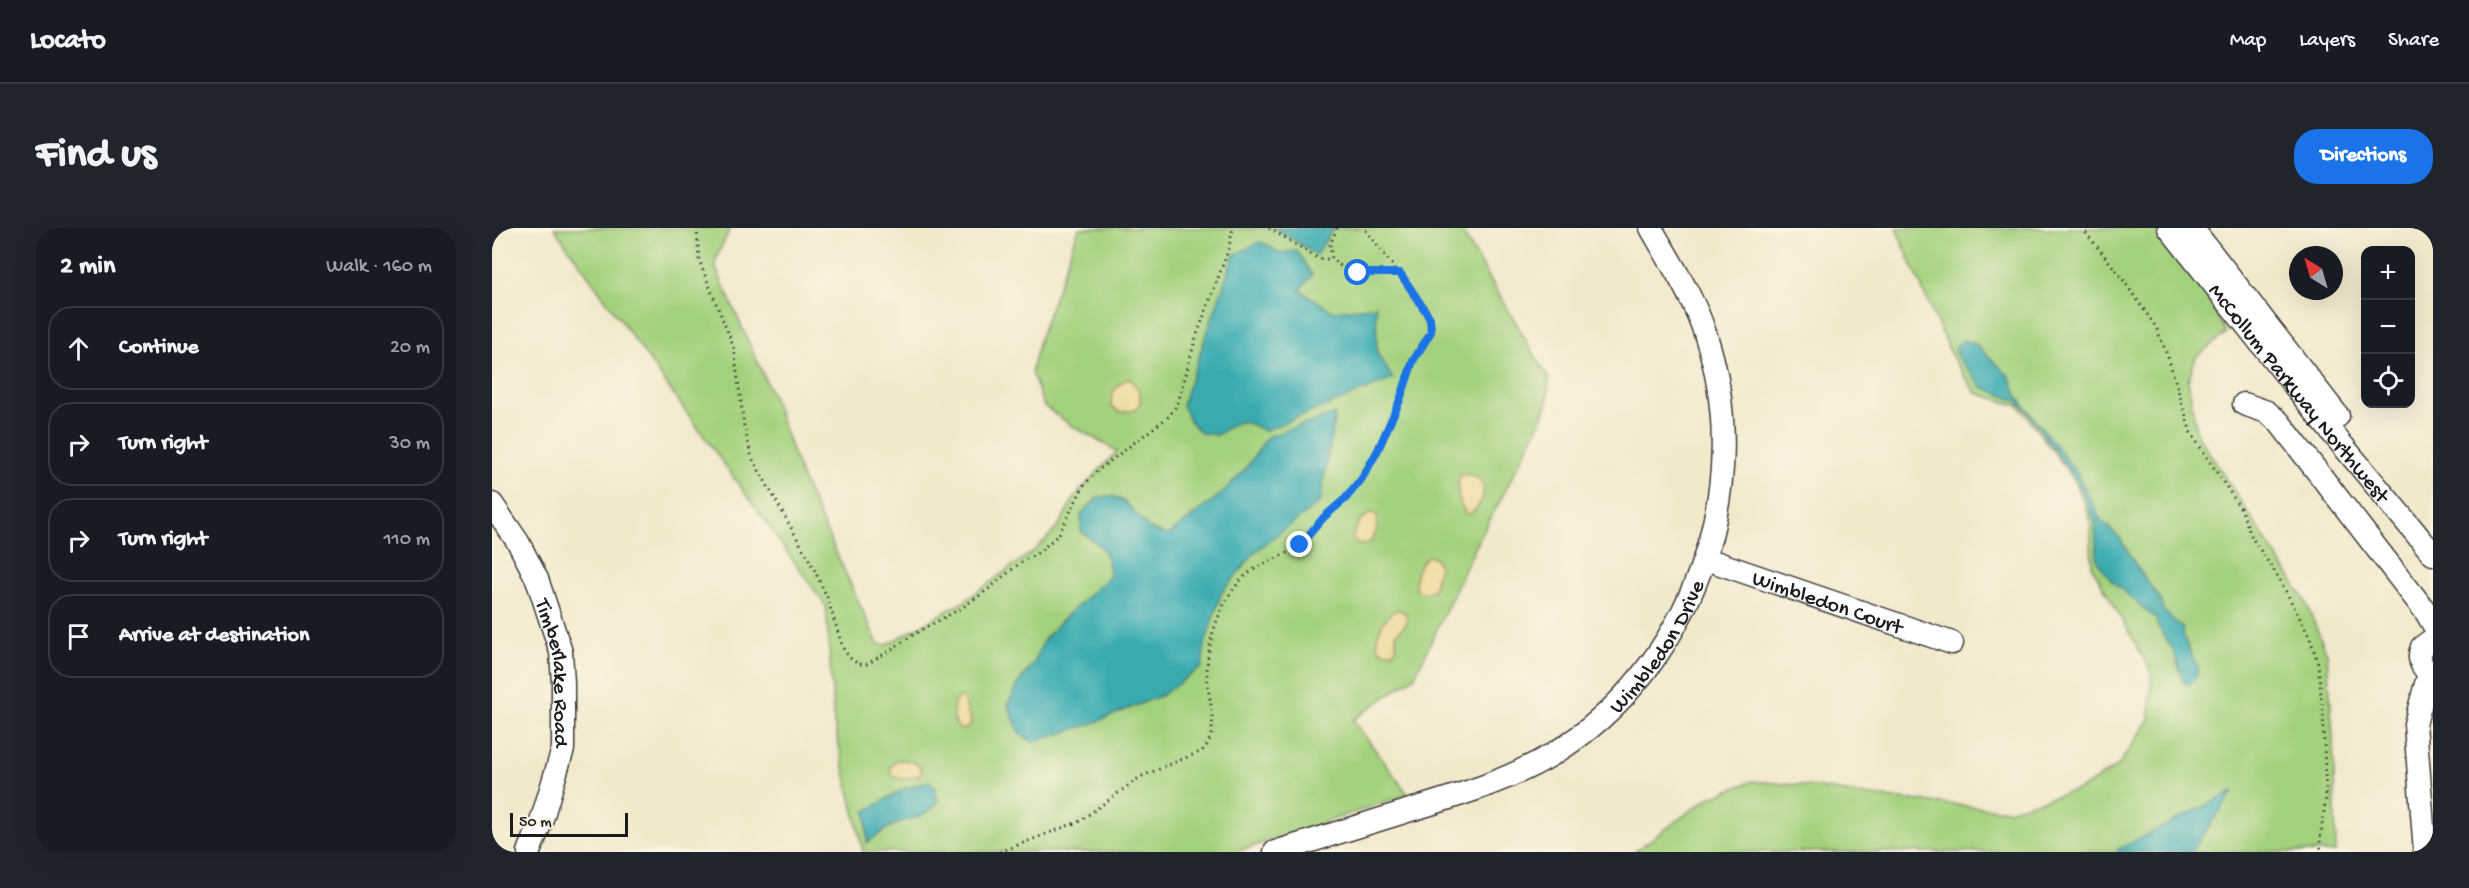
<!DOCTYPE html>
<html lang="en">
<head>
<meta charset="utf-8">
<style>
  :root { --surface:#171b24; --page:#20242c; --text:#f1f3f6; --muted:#9ea1a6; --line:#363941; --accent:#1a73e8 }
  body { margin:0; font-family:"Gochi Hand",sans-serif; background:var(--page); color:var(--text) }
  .controls { position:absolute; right:18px; top:18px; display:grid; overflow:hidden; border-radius:12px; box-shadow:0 6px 24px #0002 }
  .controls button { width:54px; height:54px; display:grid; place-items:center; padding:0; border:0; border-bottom:2px solid var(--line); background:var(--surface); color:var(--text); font:30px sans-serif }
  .compass { position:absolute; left:1797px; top:18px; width:54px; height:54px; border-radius:50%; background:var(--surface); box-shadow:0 6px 24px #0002; rotate:323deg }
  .scale { position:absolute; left:18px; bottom:15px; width:118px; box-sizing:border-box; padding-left:6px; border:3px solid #1c1c1c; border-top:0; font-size:16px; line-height:21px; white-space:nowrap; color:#1c1c1c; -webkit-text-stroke:4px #fcf5e5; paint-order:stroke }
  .stop { position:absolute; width:18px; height:18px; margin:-14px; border:4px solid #1a73e8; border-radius:50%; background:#fff }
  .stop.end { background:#1a73e8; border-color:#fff; box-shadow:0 2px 6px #0008 }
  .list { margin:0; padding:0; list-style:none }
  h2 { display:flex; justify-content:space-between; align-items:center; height:78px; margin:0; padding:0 24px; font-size:26px }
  h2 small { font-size:20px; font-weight:400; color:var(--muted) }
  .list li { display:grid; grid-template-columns:39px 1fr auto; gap:18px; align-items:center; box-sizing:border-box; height:84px; margin:0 12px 12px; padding:0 12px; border:2px solid var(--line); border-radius:24px }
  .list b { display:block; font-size:22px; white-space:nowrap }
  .list em { font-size:20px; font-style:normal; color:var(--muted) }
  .icon { flex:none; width:33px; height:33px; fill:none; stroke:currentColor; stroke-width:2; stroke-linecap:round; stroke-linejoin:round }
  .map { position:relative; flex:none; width:1941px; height:624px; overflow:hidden; border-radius:24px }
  header { display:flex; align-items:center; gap:36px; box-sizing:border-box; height:84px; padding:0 30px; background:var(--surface); border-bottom:2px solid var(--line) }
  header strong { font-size:28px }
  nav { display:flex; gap:33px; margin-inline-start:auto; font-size:21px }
  .intro { display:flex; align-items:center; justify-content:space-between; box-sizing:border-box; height:144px; padding:0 36px }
  h1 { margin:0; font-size:42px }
  .button { padding:15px 27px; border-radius:24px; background:var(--accent); color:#fff; font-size:21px; font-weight:700 }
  main { display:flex; gap:36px; padding:0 36px }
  aside { flex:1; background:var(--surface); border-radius:24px; box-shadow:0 6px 24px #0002 }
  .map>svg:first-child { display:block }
  .green { fill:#a3d07c; stroke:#60764c; stroke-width:1.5 }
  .sand { fill:#eeda9e; stroke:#857b5d; stroke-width:1.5 }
  .water { fill:#38abb1; stroke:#2a6466; stroke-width:1.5 }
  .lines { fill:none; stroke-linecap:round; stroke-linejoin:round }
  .minor-casing { stroke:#3c3b36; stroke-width:25 }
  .path { stroke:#3c3b36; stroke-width:3; stroke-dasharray:1.5 4.5; stroke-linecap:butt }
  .minor { stroke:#fff; stroke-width:22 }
  .route { stroke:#1a73e8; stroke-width:8 }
  .labels { text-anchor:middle; stroke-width:6; stroke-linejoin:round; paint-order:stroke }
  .street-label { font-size:22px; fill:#1c1c1c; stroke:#fcf5e5 }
</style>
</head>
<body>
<header>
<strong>Locato</strong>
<nav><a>Map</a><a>Layers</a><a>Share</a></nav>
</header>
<div class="intro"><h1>Find us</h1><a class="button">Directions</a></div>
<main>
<aside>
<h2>2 min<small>Walk · 160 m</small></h2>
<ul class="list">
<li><svg class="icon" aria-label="ahead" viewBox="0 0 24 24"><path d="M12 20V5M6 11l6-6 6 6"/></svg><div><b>Continue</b></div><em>20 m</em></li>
<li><svg class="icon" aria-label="right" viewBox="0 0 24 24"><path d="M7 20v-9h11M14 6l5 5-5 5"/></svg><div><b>Turn right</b></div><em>30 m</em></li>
<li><svg class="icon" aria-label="right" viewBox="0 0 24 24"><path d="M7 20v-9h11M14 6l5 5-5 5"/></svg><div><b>Turn right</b></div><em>110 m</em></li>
<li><svg class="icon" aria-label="arrive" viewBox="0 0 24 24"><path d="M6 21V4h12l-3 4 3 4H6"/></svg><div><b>Arrive at destination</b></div></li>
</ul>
</aside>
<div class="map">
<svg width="1941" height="624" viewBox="0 0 1941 624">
  <rect width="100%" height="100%" fill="#fcf5e5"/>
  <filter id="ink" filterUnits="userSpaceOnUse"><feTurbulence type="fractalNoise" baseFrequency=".0167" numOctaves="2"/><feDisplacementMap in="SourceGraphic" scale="12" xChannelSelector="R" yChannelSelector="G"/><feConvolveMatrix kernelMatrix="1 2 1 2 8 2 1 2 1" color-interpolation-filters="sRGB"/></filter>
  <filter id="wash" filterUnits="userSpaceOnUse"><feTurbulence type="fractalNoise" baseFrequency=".008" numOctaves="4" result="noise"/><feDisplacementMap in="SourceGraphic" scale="24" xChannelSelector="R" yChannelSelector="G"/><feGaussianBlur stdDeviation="1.35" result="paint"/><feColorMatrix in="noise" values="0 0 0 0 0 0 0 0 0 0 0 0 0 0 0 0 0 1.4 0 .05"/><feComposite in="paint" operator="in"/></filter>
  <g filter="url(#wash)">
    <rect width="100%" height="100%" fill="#f2e8cc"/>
    <path class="green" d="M62,0h176l-15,33 2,10 56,126 28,79 77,168 8,1 77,-43 73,-53 21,-21 19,-33 41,-44 -43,-24 -30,-21 -13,-34 8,-32 40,-112h381l89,151 -2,27 -11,26 -60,114 -61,130 -62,44 55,74 -172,58h-373l-29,-129 -8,-117z
      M1404,0h258l54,71 18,34 -30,24 -8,23 9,54 108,166 22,54 6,82 3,116h-702l73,-53 45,-18 55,5 65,10 136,14 73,-21 37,-23 32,-47 1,-48 -59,-104 -2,-48 -15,-38 -56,-75 -43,-13 -25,-38z"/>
    <path class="sand" d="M637,150l11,13v12l-5,7 -15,2 -9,-6c-1,-12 6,-24 18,-28z
      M974,246l12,4c11,12 4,29 -10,37 -9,-7 -13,-28 -8,-39z
      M878,285h4l4,4 -2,15 -7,11 -11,2 -6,-8 8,-16z
      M936,328l7,2 4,9 -6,23 -9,3 -8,-3c-3,-11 2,-29 12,-34z
      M906,381l8,5 1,9 -11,11v14l-3,4h-9l-6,-5c-3,-15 6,-31 20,-38z
      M468,469l4,3 7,22 -2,5 -8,3c-9,-6 -8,-19 -7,-28z
      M404,532c9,0 21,0 26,10l-2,5 -18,4 -9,-3 -3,-8z"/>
    <path class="water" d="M783,0h59l-18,27z
      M767,14l9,3 11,8 18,-2 15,24 -12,15 32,21 44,-5 1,47 16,26 -129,52c-23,-14 -26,-11 -47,4l-16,-2 -12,-13 -7,-15 52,-150z
      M1471,112l13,4 34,33 8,20 59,76 24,47 19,18 17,29 24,34 2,9 19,18 2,10 14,30 -1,8 -7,8 -6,-1 -11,-33 -16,-25 -1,-6 -44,-38 -15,-20 -2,-38 -17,-40 -53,-74 -8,-8 -35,-14 -27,-34 1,-7z
      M843,186l-15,88 -65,50 -34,42 -16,50 -3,23 -40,28 -71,29 -58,18 -13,-8 -12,-30 12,-23 14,-18 10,-23 19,-21 47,-43c-2,-25 -8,-31 -29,-44v-18l17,-17 15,-1 12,6 25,27 18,6 53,-41 26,-27 20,-30z
      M437,553l6,7 3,14c-11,15 -26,16 -42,22 -11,5 -20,12 -29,19l-1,-32 39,-23z
      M1742,563l-43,61h-74l1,-3z"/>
  </g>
  <g filter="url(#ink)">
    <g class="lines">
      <g class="minor-casing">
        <g id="minor">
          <path id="s1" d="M1677,0l160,201 104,125"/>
          <path d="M1700,0l146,188"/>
          <path d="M1752,176l23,8 12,10 147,190 7,12"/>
          <path id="s2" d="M0,276l26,38 19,37 24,73 2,31v66l-22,73 -12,30"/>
          <path id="s3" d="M1214,331l246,84"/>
          <path d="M1941,411l-11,8c-5,12 -1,22 11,27"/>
          <path id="s4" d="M783,624c47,-14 93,-29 139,-43 49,-15 95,-29 139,-55 139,-85 204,-267 152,-421 -12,-37 -35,-71 -54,-105"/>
          <path d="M1933,624l-10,-128 14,-51"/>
        </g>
      </g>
      <path class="path" d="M205,0l2,32 35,88 10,78 8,32 59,105 16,34 16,51 6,9 9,7h9l19,-11 33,-22 41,-22 26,-18 34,-28 19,-11 20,-18 25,-49 13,-14 71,-54 9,-12 4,-12 14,-53 33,-89 5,-23
        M777,0l50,31h13
        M845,0l-7,17 2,14 17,14h51
        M1590,0l37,46 37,53 12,30 23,76 50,76 11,29 27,40 31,60 8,26 5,50 3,83 -6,42 1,13
        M508,624l80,-31 60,-44 62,-26c20,-19 5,-54 5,-78 0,-32 13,-73 37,-96 15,-14 39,-19 55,-32 9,-7 16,-18 24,-27 8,-8 17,-13 24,-21 24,-27 39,-63 52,-95 5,-12 7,-24 11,-35 11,-26 29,-32 14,-61l-60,-78"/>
      <use href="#minor" class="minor"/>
    </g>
  </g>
  <g class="lines" filter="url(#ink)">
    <path class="route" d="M808,317l24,-28 22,-19 15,-18 16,-28 23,-52 13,-39 18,-29 -1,-14 -30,-45h-42"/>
  </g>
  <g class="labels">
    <g class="street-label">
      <text dy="8" stroke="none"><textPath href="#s1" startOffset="210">McCollum Parkway Northwest</textPath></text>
      <text dy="8" stroke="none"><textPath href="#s3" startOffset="129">Wimbledon Court</textPath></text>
      <text dy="8" stroke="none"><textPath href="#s4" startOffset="447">Wimbledon Drive</textPath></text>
      <text dy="8" stroke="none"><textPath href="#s2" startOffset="184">Timberlake Road</textPath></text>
    </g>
  </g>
</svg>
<div class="controls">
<button>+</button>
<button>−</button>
<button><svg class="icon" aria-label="locate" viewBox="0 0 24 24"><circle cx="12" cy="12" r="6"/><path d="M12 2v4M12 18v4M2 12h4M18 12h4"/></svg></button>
</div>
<svg class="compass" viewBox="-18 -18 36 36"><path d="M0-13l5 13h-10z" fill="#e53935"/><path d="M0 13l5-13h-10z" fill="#9ea1a6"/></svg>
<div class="scale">50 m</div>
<div class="stop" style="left:866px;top:45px"></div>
<div class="stop end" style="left:808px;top:317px"></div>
</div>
</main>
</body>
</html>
